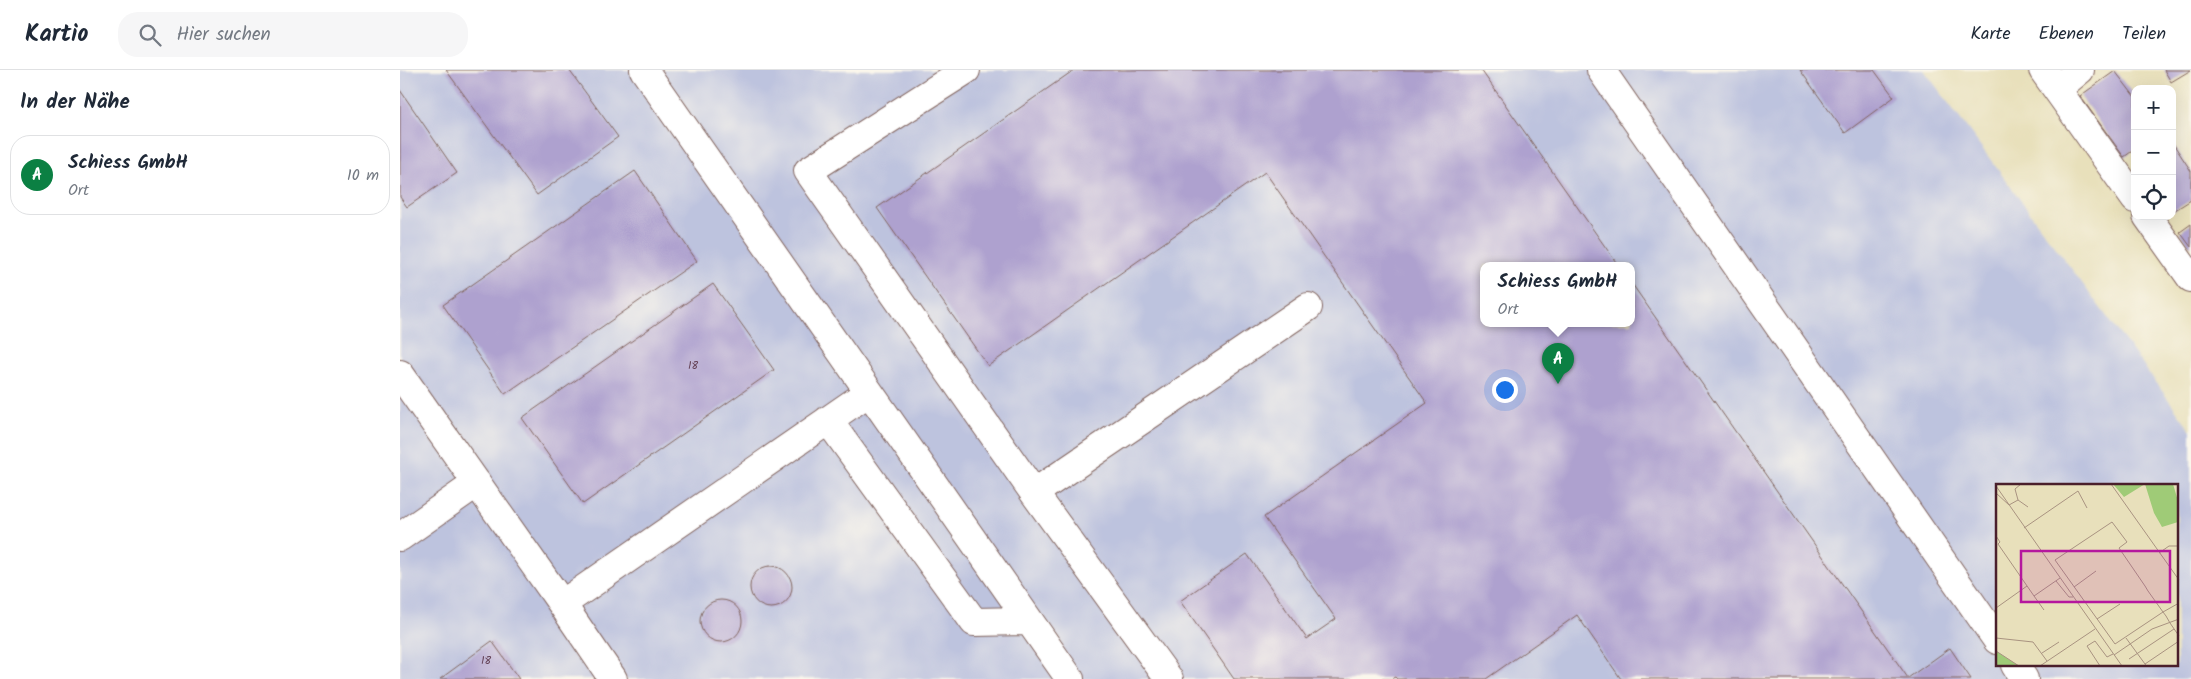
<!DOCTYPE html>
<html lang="de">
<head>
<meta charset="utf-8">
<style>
  :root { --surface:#fff; --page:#f6f6f7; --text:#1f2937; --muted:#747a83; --line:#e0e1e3; --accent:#0b8043 }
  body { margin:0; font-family:Kalam,sans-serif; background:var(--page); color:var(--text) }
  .controls { position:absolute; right:15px; top:15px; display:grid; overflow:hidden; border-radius:10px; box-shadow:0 5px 20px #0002 }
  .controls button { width:45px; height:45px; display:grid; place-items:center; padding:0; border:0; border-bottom:1px solid var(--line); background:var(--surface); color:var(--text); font:25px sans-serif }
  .you { position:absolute; left:1104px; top:319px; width:18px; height:18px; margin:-12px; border:4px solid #fff; border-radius:50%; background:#1a73e8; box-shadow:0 0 0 8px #1a73e833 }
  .badge { display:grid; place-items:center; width:32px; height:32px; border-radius:50%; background:var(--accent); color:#fff; font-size:16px; font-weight:700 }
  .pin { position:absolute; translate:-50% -41px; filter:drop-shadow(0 1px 2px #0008) }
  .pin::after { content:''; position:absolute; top:26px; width:18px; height:15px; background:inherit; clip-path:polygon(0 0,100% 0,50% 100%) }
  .popup { position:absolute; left:1080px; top:192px; width:155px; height:65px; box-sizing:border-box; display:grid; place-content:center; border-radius:10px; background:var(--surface); filter:drop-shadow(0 1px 4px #0005); font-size:16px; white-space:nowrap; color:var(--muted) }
  .popup b { font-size:19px; color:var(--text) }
  .popup::after { content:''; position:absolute; left:50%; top:100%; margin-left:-10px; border:10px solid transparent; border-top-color:var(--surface) }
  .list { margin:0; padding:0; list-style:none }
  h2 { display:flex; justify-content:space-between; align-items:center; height:65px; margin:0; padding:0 20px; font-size:21px }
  h2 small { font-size:16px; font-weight:400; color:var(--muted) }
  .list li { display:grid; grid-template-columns:32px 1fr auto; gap:15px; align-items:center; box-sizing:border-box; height:80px; margin:0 10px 10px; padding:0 10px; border:1px solid var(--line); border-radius:20px }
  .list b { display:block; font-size:19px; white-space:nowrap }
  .list p { margin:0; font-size:16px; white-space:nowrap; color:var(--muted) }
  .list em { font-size:16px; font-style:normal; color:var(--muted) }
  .icon { flex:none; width:28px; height:28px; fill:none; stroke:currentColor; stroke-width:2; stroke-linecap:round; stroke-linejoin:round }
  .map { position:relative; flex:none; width:1791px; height:609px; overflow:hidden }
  header { display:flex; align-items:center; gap:30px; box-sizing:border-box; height:70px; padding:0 25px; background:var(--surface); border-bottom:1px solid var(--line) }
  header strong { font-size:24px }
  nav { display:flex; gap:28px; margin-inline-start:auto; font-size:18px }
  .search { width:350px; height:45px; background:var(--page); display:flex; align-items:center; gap:12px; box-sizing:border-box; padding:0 18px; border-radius:20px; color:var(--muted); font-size:19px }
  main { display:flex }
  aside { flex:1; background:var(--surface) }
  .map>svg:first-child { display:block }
  .industrial { fill:#bdc3de; fill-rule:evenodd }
  .building { fill:#aea1cf }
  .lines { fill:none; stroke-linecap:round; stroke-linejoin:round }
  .minor-casing { stroke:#81635d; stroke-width:30 }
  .minor { stroke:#fff; stroke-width:28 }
  .labels { text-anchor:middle; stroke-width:4; stroke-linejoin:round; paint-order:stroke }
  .number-label { font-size:11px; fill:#634054 }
  .inset-road { fill:none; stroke:#a99381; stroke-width:1 }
  .view { fill:#b5179e; fill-opacity:0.15; stroke:#b5179e; stroke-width:2.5 }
  .inset-edge { fill:none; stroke:#4a1f2b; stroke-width:2.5 }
</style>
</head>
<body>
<header>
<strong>Kartio</strong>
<div class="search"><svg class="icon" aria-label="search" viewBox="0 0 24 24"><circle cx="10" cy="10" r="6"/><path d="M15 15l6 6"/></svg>Hier suchen</div>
<nav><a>Karte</a><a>Ebenen</a><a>Teilen</a></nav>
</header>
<main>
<aside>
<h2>In der Nähe<small></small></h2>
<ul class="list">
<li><span class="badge">A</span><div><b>Schiess GmbH</b><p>Ort</p></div><em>10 m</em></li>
</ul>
</aside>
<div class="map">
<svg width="1791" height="609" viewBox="0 0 1791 609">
  <rect width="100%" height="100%" fill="#fbf7ec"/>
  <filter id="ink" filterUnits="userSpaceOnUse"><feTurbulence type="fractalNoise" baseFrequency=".02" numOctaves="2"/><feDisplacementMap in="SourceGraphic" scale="10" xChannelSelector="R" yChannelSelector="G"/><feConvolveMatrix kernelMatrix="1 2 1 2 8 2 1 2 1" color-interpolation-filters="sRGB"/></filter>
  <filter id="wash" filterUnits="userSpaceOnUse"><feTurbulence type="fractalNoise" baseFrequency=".0096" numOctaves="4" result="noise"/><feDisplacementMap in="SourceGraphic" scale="20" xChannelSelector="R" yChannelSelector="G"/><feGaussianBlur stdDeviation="1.12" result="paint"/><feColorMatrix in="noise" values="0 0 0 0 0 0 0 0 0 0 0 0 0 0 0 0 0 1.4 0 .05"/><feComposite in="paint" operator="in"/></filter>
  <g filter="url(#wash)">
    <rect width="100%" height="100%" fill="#e8e0bb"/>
    <path class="industrial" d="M0,0h1524l267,360v249h-1791zM1084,195h148v58h-148zM1597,415h180v180h-180z"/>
    <g id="blocks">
      <path class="building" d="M46,0h123l49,67 -81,58z
        M674,0h407l137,195h-134v58h148v-39l276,394 42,-30 21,31h-350l-44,-64 -91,64h-89l-2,-2 -4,2h-157l-54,-78 67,-47 60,85 29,-20 -72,-102 163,-114 -162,-231 -277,194 -111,-158z
        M1400,0h74l20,27 -49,36z
        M1764,0h27l-20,12z
        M1715,1l20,26v52l-11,8 -44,-61z
        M0,20l57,83 -50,34 -7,-10z
        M1772,72l19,29v29l-19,12z
        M235,101l62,90 -192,133 -62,-89z
        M1791,154v23l-11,-15z
        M313,214l61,86 -191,134 -61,-86z
        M350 517a21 21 0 1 1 42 0a21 21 0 1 1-42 0Z
        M300 551a21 21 0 1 1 42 0a21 21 0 1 1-42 0Z
        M92,571l27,38h-79z"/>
    </g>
  </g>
  <g filter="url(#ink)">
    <use href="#blocks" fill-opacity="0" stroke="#81635d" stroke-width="1"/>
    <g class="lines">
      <g class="minor-casing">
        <path id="minor" d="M244,0l426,609
          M566,0l-158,101 226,322 135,186
          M1201,0l396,570
          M1643,0l92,129
          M1657,19l23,-19
          M1747,146l44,62
          M0,304l162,230 307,-212
          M428,350l146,202 55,-1
          M634,423l274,-186
          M0,467l77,-54
          M162,534l51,75
          M1615,595l9,14"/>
      </g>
      <use href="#minor" class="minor"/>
    </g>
  </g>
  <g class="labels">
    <g class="number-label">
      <text x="293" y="299">18</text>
      <text x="86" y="594">18</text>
    </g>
  </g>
  <g transform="translate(1596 414)">
    <rect width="182" height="182" fill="#e8e0bb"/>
    <path d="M117,0h32l-21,13zM149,0h28l5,17v21l-16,5 -8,-14zM0,167l23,15h-23z" fill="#9fcb77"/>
    <path class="inset-road" d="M115,0l68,96M0,2l126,180M0,9l13,12 9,-5 10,7M22,16l-3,-11 6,-5M28,44l54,-37 9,17M0,52l4,6 -2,2 36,52 26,-18M163,69l10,-7h10M60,97l13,16h4M78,103l22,-16M38,112l10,14M183,119l-16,9 -48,32 -60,-84 57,-38 15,20 -8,6 26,38 3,5 15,21 3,4 4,7 9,13M0,124l31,-22M101,135l23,-15M0,154l37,4 14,19M130,154l19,26M0,167l23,15M46,169l17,-11M118,171l38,-26 27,-10M133,175l45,-30M44,182l55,-37M104,182l-13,-20 8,-5 12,16 6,-3M150,182l-1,-2 34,-23"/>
    <path class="view" d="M25,67h149v51h-149z"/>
    <rect width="182" height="182" class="inset-edge"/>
  </g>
</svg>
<div class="controls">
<button>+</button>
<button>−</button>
<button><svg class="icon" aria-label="locate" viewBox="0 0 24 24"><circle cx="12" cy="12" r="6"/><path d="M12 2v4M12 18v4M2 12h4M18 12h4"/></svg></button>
</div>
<div class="you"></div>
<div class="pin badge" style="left:1158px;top:314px">A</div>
<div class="popup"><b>Schiess GmbH</b>Ort</div>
</div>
</main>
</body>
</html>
